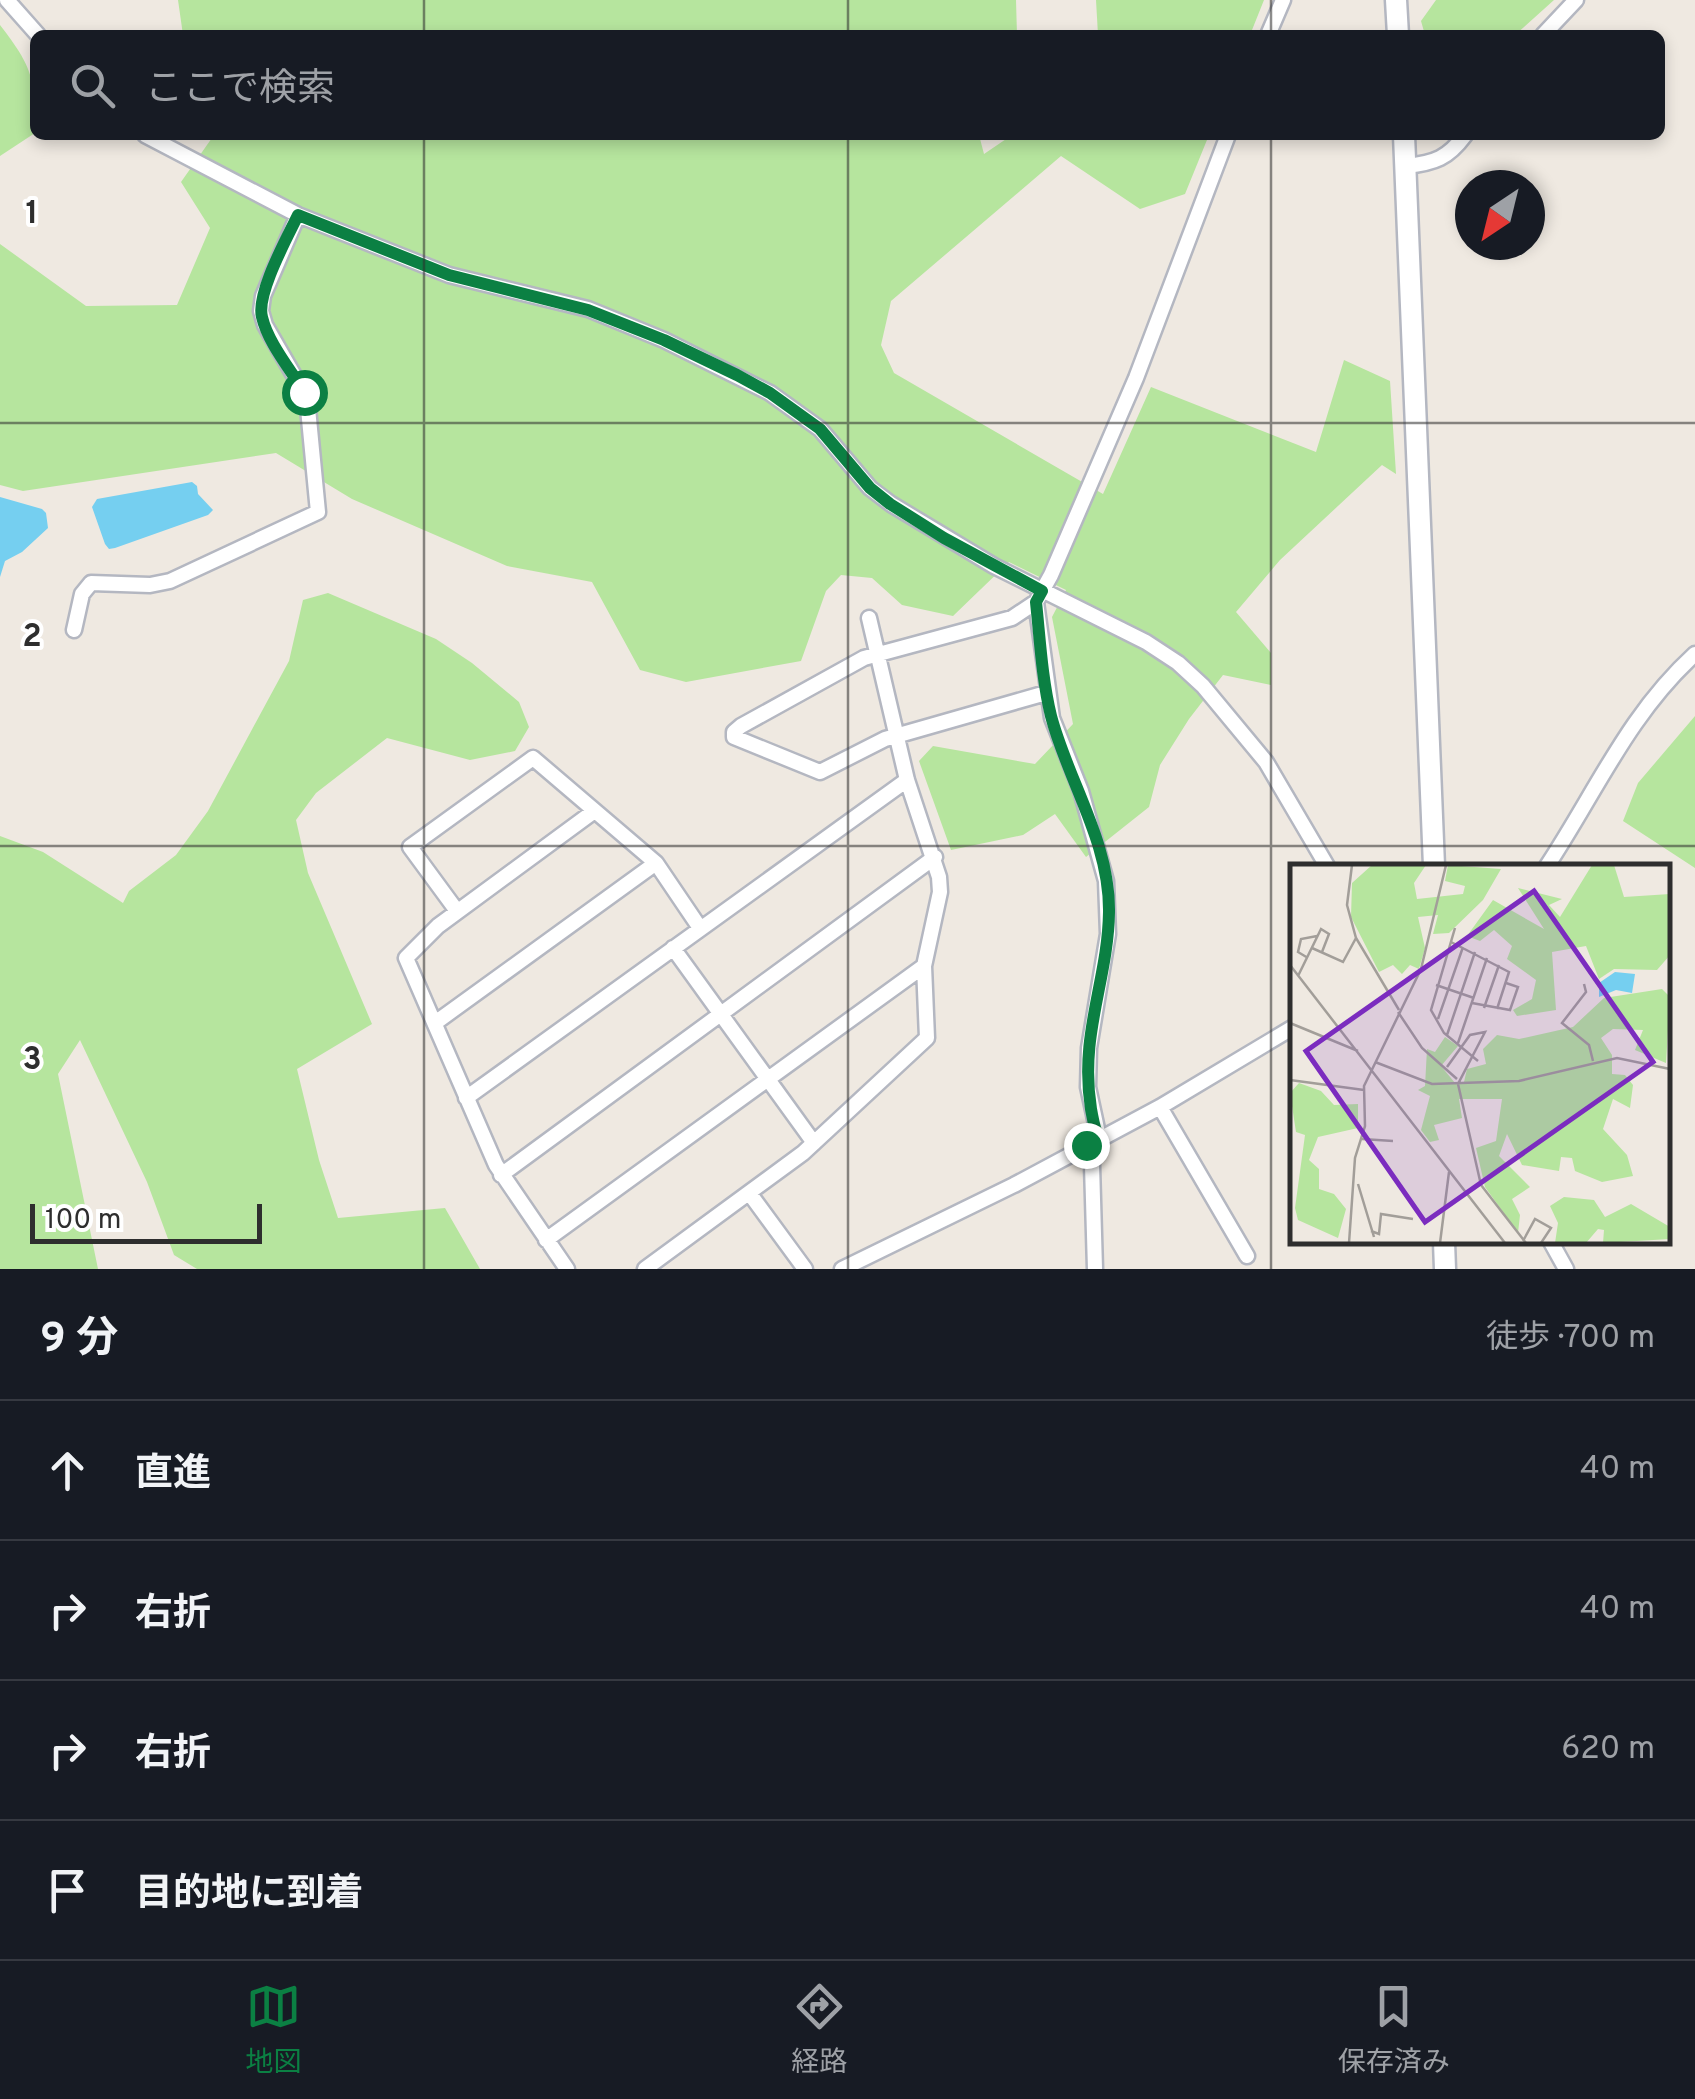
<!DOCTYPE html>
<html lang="ja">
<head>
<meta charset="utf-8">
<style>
  :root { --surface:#171b24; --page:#20242c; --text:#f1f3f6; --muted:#9ea1a6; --line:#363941; --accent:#0b8043 }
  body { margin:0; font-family:Overpass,"Noto Sans JP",sans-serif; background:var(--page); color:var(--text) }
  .compass { position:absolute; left:1455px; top:170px; width:90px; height:90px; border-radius:50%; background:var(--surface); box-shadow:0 5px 15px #0003; rotate:215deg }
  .scale { position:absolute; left:30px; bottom:25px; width:232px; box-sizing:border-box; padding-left:10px; border:5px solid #2e2e2e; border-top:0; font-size:28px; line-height:35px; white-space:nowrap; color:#2e2e2e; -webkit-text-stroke:8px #fff; paint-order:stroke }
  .stop { position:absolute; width:30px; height:30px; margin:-22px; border:8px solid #0b8043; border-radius:50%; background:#fff }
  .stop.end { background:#0b8043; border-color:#fff; box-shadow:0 2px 10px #0008 }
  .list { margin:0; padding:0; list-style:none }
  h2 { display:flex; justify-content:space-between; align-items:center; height:130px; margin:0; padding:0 40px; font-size:42px }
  h2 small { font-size:32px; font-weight:400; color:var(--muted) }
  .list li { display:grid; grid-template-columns:65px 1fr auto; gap:30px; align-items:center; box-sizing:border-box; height:140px; padding:0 40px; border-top:2px solid var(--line) }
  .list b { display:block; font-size:38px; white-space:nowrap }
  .list em { font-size:32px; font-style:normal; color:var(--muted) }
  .icon { flex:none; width:55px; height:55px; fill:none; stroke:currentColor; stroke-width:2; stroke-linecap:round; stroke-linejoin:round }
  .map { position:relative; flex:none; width:1695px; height:1269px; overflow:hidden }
  .search { position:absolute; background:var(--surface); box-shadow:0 5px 15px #0003; left:30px; right:30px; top:30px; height:110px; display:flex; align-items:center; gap:25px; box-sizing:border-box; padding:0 35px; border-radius:15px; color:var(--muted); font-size:38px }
  .sheet { height:690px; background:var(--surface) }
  nav { display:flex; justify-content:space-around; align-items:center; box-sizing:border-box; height:140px; border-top:2px solid var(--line); background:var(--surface); font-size:28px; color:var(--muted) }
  nav a { display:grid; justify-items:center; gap:5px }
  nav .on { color:var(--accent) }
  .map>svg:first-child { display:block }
  .green { fill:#b6e59e }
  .water { fill:#75cff0 }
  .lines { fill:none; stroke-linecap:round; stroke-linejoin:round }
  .street-casing { stroke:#b4b7c1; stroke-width:19 }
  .secondary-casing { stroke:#b4b7c1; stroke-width:25 }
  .street { stroke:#fff; stroke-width:14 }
  .secondary { stroke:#fff; stroke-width:20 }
  .route { stroke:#0b8043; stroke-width:12 }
  .grid { fill:none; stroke:#2e2e2e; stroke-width:2.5; stroke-opacity:0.55 }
  .inset-road { fill:none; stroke:#a29e99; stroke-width:2.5 }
  .view { fill:#7b2cbf; fill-opacity:0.15; stroke:#7b2cbf; stroke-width:5 }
  .inset-edge { fill:none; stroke:#2e2e2e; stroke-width:5 }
  .grid-label { font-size:32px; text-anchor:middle; font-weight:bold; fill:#2e2e2e; stroke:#fff; stroke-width:8; stroke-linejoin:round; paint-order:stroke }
</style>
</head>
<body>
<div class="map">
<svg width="1695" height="1269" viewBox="0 0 1695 1269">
  <rect width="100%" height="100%" fill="#efe9e1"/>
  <path class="green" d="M178,0h838l1,35h-834z
    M1096,0h168l-14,35h-152z
    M1436,0h118l-39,35h-90l-4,-14z
    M0,25c34,44 35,54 35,108l-35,23z
    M214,135h765l5,19 28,-19h197l-24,59 -45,15 -79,-53 -170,145 -10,44 13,28 209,121 48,-107 165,65 28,-92 46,21 6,93 -14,-9 -102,95 -44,52 35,41v32l-48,-10 -34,44 -29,46 -11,42 -63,50 -31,-43 -32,21 -72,15 -32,-89 14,-15 102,18 38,-40 -21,-107 14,-27 -57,-28 -56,54 -51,-11 -30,-27 -31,-3 -15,16 -25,70 -115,21 -46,-12 -48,-88 -85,-16 -155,-67 -76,-46 -253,38 -23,-6v-241l86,62 91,-1 33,-77 -29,-46z
    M328,593l108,46 36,24 47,39 10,25 -14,24 -45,9 -83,-22 -71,55 -20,27 12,53 64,151 -75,45 22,91 19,58 107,-10 35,61h-283l-23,-14 -27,-73 -67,-142 -22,34 40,195h-98v-433l43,16 80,51 6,-12 47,-36 32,-44 81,-150 14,-61z
    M1695,716v152l-72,-47 15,-38z"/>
  <path class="water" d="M192,482l5,4 1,8 15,16 -5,5 -93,33 -6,1 -4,-5 -13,-37 5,-8z
    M0,497l42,12 4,4 2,15 -26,24 -17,9 -5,16z"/>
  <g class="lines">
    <g class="street-casing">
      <path id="street" d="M7,0l31,35
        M1268,35l15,-35
        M1543,35l33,-35
        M145,135l153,80 151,60 139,34 76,31 106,53 50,36 50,59 21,16 103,62 152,76 32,21 25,23 63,76 61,104
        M1406,166c29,-3 42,-8 59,-31
        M1036,602l16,116 29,73 25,90 2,53 -19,114 -1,39 11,51
        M74,630l8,-36 9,-11 59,2 20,-4 148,-69 -11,-114 -42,-73 -4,-14 2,-15 35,-81
        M1046,693l-161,46 -65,33 -86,-35v-5l7,-6 123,-68 148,-40 24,-16 15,-27 85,-197 92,-243
        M1547,866c49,-74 81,-151 148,-212
        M457,911l-47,-64 123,-89 123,105 44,65
        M673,948l141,195
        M435,1023l221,-160
        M466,1098l441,-318
        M1160,1107l87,149
        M1086,1145l6,20 3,104
        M501,1175l434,-318
        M750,1194l55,75
        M546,1240l378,-274
        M1551,1242l15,27
        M567,1269l-71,-104 -90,-207 32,-32 155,-114
        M645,1269l158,-116 124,-115 -3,-72 16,-74 -1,-15 -32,-97 -38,-162
        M842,1269l172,-84 146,-78 132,-79"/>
    </g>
    <g class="secondary-casing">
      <path id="secondary" d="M1396,0l2,35
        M1404,135l30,731
        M1444,1242l1,27"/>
    </g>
    <use href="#street" class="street"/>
    <use href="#secondary" class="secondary"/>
  </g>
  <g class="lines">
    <path class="route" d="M304,392c-13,-22 -36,-49 -42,-75 -6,-23 25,-79 36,-102l151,60 139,35 76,30 73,35 33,18 50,36 50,59 20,16 54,34 98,53 -6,11c4,38 6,77 15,114 17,65 59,126 58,196 -1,69 -30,122 -18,197 2,10 3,20 8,29l-13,7"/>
  </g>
  <path class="grid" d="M424,0v35M848,0v35M1271,0v35M424,135v1134M848,135v1134M1271,135v1134M0,423h1695M0,846h1695"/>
  <g transform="translate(1290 864)">
    <rect width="380" height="380" fill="#efe9e1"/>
    <path d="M82,1h54l-12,18 3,16 46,-5 2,-8 -20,-5 3,-16 53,4 -18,31 -34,33 -16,1 5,-19 -20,2 7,31 -6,21 -9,-4 -8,9 -9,-9 -14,7 -28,-55 1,-34zM302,1h22l10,32 46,-3v61l-13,15 -43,-1 -15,10 -13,-33 -34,6 4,58 -39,6 -4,-6 19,-11 4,-19 -29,-21 5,-13 -18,-16 -14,11 -13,-5 26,-36 51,29 -26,-41 44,11 -13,6 11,12zM372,125l8,8 -4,66 -31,-13 8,-20 -30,-1 -12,9 11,17v19l13,1 8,10 -3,23 -17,-9 -10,30 24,26 6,21 -31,6 -27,-11 -3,-13 -11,-1 -2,14 -37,-6 -15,-31 -8,22 31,31 -18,12 8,16 -2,18 -33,-46 -9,-39 20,-7 6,-42h-43l3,19 -28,7 5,15 -9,2 -9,-12 9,-34 -12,-6 7,-4 2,-37 8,3 10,-15 13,9 -17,20 14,17 9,-1 3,-13 19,-5 -3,-15 14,-14 22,4 54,-12 31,-29zM9,219l22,8 13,14 24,-1v24l-40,9 -9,23 10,9v20l15,5 12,15 -8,29 -40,-18 -3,-12 10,-73 -9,-3 -6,-39zM274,333l30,3 11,17 26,-13 39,23v12l-67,4 1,-13 -6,-1 -12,14h-31l3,-20 -8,-17z" fill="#b6e59e"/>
    <path d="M325,108l20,2 -3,19 -16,-3 -17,7v-14z" fill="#75cff0"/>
    <path class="inset-road" d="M62,1l-5,40 9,33 43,72M165,64l-24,82 13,23 34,28M161,78l58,30 -12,37M22,84l31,14 13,-24M18,94l-10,-6 3,-13 16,-3M0,101l215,278M8,112l23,-47 8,5 -7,18M294,120l2,8 -24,31 27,22 4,16M146,121l38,13M182,139l38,7 8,-23 -12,-4M194,144l15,-43M108,148l24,36 35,31M148,155l25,-72M0,159l68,28M157,171l28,-83M168,179l29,-85M85,198l57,22 87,-3 98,-23 53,11M157,203l23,-32 15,-3 -27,52 23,101 45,58M0,216l74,10M72,275l31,2M68,320l16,53M81,367l8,3 2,-20 32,5M233,377l12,-22 16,9 -10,15M59,379l6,-85 10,-32 -1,-40 57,-117 25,-104M150,379l9,-71"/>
    <path class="view" d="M244,27l119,171 -228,160 -119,-171z"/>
    <rect width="380" height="380" class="inset-edge"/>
  </g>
  <g class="grid-label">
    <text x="32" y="223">1</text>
    <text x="32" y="646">2</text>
    <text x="32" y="1069">3</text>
  </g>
</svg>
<svg class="compass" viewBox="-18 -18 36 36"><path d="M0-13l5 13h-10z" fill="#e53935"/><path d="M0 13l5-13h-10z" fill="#9ea1a6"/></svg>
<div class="scale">100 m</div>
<div class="stop" style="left:304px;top:392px"></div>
<div class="stop end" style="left:1086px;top:1145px"></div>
<div class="search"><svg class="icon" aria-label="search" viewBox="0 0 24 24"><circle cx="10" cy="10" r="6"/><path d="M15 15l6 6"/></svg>ここで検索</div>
</div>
<section class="sheet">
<h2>9 分<small>徒歩 · 700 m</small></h2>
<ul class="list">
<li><svg class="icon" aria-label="ahead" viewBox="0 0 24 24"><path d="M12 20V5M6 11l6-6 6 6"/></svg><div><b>直進</b></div><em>40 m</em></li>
<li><svg class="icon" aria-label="right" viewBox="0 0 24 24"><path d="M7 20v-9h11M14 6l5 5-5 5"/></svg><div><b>右折</b></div><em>40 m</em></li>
<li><svg class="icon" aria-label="right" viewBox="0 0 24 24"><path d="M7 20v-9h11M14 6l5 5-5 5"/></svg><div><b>右折</b></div><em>620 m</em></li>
<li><svg class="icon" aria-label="arrive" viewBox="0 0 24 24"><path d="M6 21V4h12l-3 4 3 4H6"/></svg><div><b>目的地に到着</b></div></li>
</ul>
</section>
<nav>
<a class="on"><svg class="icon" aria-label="map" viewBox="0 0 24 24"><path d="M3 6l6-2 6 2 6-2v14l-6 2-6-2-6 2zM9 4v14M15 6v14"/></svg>地図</a>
<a><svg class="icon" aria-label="directions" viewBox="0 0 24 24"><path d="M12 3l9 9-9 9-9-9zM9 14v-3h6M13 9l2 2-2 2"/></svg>経路</a>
<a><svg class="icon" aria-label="saved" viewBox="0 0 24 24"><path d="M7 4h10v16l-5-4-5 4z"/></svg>保存済み</a>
</nav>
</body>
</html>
